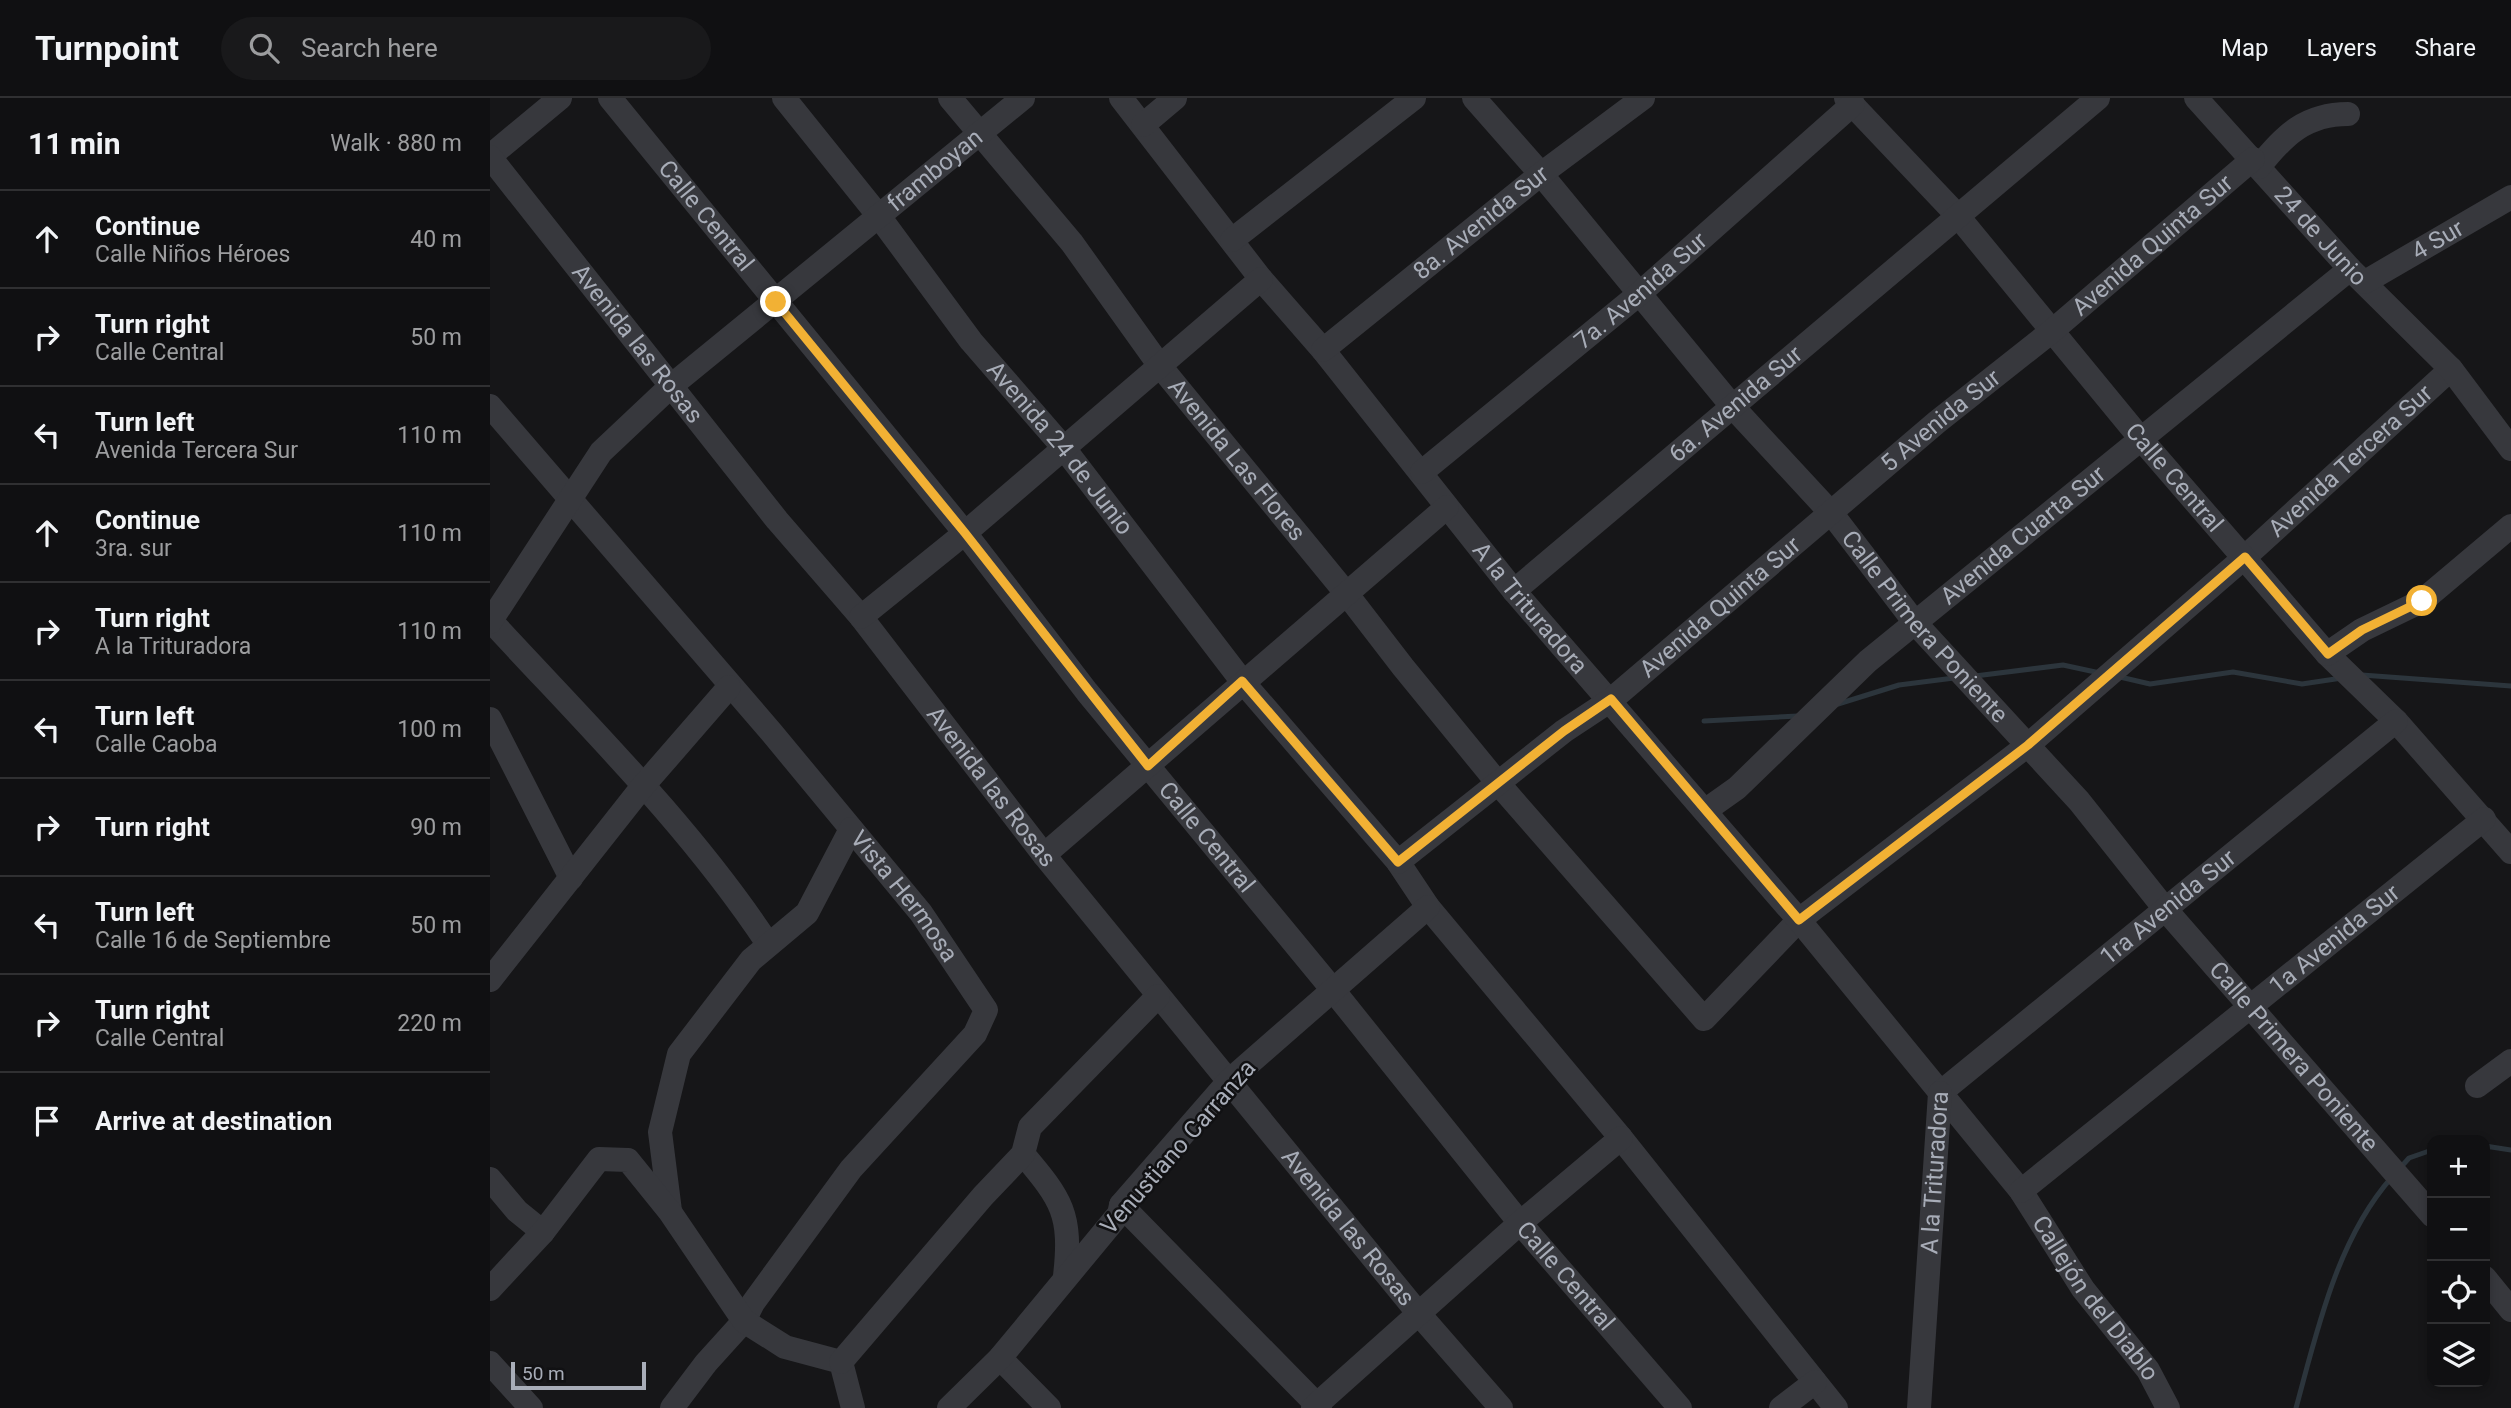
<!DOCTYPE html>
<html lang="en">
<head>
<meta charset="utf-8">
<style>
  :root { --surface:#101012; --page:#19191b; --text:#f1f3f6; --muted:#9c9d9f; --line:#303032 }
  body { margin:0; font-family:Roboto,sans-serif; background:var(--page); color:var(--text) }
  .controls { position:absolute; right:21px; bottom:21px; display:grid; overflow:hidden; border-radius:14px; box-shadow:0 4px 10px #0003 }
  .controls button { width:63px; height:63px; display:grid; place-items:center; padding:0; border:0; border-bottom:2px solid var(--line); background:var(--surface); color:var(--text); font:35px sans-serif }
  .scale { position:absolute; left:21px; bottom:18px; width:135px; box-sizing:border-box; padding-left:7px; border:4px solid #a8adb8; border-top:0; font-size:19px; line-height:24px; white-space:nowrap; color:#a8adb8; -webkit-text-stroke:5px #111113; paint-order:stroke }
  .stop { position:absolute; width:21px; height:21px; margin:-16px; border:5px solid #f2b134; border-radius:50%; background:#fff }
  .stop.end { background:#f2b134; border-color:#fff; box-shadow:0 2px 7px #0008 }
  .list { margin:0; padding:0; list-style:none }
  h2 { display:flex; justify-content:space-between; align-items:center; height:91px; margin:0; padding:0 28px; font-size:30px }
  h2 small { font-size:23px; font-weight:400; color:var(--muted) }
  .list li { display:grid; grid-template-columns:46px 1fr auto; gap:21px; align-items:center; box-sizing:border-box; height:98px; padding:0 28px; border-top:2px solid var(--line) }
  .list b { display:block; font-size:26px; white-space:nowrap }
  .list p { margin:0; font-size:23px; white-space:nowrap; color:var(--muted) }
  .list em { font-size:23px; font-style:normal; color:var(--muted) }
  .icon { flex:none; width:38px; height:38px; fill:none; stroke:currentColor; stroke-width:2; stroke-linecap:round; stroke-linejoin:round }
  .map { position:relative; flex:none; width:2021px; height:1310px; overflow:hidden }
  header { display:flex; align-items:center; gap:42px; box-sizing:border-box; height:98px; padding:0 35px; background:var(--surface); border-bottom:2px solid var(--line) }
  header strong { font-size:33px }
  nav { display:flex; gap:38px; margin-inline-start:auto; font-size:24px }
  .search { width:490px; height:63px; background:var(--page); display:flex; align-items:center; gap:18px; box-sizing:border-box; padding:0 24px; border-radius:38px; color:var(--muted); font-size:26px }
  main { display:flex }
  aside { flex:1; background:var(--surface) }
  .map>svg:first-child { display:block }
  .lines { fill:none; stroke-linecap:round; stroke-linejoin:round }
  .stream { stroke:#2c353c; stroke-width:5 }
  .minor { stroke:#37383d; stroke-width:24 }
  .route { stroke:#f2b134; stroke-width:9 }
  .labels { text-anchor:middle; stroke-width:5; stroke-linejoin:round; paint-order:stroke }
  .street-label { font-size:24px; fill:#a8adb8; stroke:#111113 }
</style>
</head>
<body>
<header>
<strong>Turnpoint</strong>
<div class="search"><svg class="icon" aria-label="search" viewBox="0 0 24 24"><circle cx="10" cy="10" r="6"/><path d="M15 15l6 6"/></svg>Search here</div>
<nav><a>Map</a><a>Layers</a><a>Share</a></nav>
</header>
<main>
<aside>
<h2>11 min<small>Walk · 880 m</small></h2>
<ul class="list">
<li><svg class="icon" aria-label="ahead" viewBox="0 0 24 24"><path d="M12 20V5M6 11l6-6 6 6"/></svg><div><b>Continue</b><p>Calle Niños Héroes</p></div><em>40 m</em></li>
<li><svg class="icon" aria-label="right" viewBox="0 0 24 24"><path d="M7 20v-9h11M14 6l5 5-5 5"/></svg><div><b>Turn right</b><p>Calle Central</p></div><em>50 m</em></li>
<li><svg class="icon" aria-label="left" viewBox="0 0 24 24"><path d="M17 20v-9H6M10 6l-5 5 5 5"/></svg><div><b>Turn left</b><p>Avenida Tercera Sur</p></div><em>110 m</em></li>
<li><svg class="icon" aria-label="ahead" viewBox="0 0 24 24"><path d="M12 20V5M6 11l6-6 6 6"/></svg><div><b>Continue</b><p>3ra. sur</p></div><em>110 m</em></li>
<li><svg class="icon" aria-label="right" viewBox="0 0 24 24"><path d="M7 20v-9h11M14 6l5 5-5 5"/></svg><div><b>Turn right</b><p>A la Trituradora</p></div><em>110 m</em></li>
<li><svg class="icon" aria-label="left" viewBox="0 0 24 24"><path d="M17 20v-9H6M10 6l-5 5 5 5"/></svg><div><b>Turn left</b><p>Calle Caoba</p></div><em>100 m</em></li>
<li><svg class="icon" aria-label="right" viewBox="0 0 24 24"><path d="M7 20v-9h11M14 6l5 5-5 5"/></svg><div><b>Turn right</b></div><em>90 m</em></li>
<li><svg class="icon" aria-label="left" viewBox="0 0 24 24"><path d="M17 20v-9H6M10 6l-5 5 5 5"/></svg><div><b>Turn left</b><p>Calle 16 de Septiembre</p></div><em>50 m</em></li>
<li><svg class="icon" aria-label="right" viewBox="0 0 24 24"><path d="M7 20v-9h11M14 6l5 5-5 5"/></svg><div><b>Turn right</b><p>Calle Central</p></div><em>220 m</em></li>
<li><svg class="icon" aria-label="arrive" viewBox="0 0 24 24"><path d="M6 21V4h12l-3 4 3 4H6"/></svg><div><b>Arrive at destination</b></div></li>
</ul>
</aside>
<div class="map">
<svg width="2021" height="1310" viewBox="0 0 2021 1310">
  <rect width="100%" height="100%" fill="#161618"/>
  <g class="lines">
    <path class="stream" d="M1872,577l149,11
      M1485,578l88,-11 37,8
      M1630,579l30,7 83,-12 69,12 40,-6
      M1348,606l61,-19 55,-7
      M1214,623l94,-5
      M1995,1048l26,4
      M1911,1069l8,-9 23,-8
      M1806,1310c21,-77 41,-169 96,-231"/>
    <g class="minor">
      <path id="s1" d="M120,0l355,435 122,159 246,298 187,233 160,185"/>
      <path id="s2" d="M294,0l94,117 93,126 92,106 179,234 156,181 30,45 193,231 215,270"/>
      <path id="s3" d="M460,0l122,145 88,123 186,227 57,74 94,115 207,237 95,-99 229,-175 217,-188 206,-188"/>
      <path id="s4" d="M631,0l140,181 62,71 191,241 285,329 222,271 62,98 65,81 20,38"/>
      <path id="s5" d="M984,0l67,76 191,232 100,108 84,110 163,177 86,108 267,306"/>
      <path id="s6" d="M1356,0l111,117 184,224 186,215 69,67 115,131"/>
      <path id="s7" d="M1706,0l154,171 101,100 60,80"/>
      <path d="M653,27l32,-27"/>
      <path d="M0,58l70,-58"/>
      <path id="s8" d="M0,59l287,363 84,97 183,238 375,459 82,94"/>
      <path d="M1769,69c25,-32 47,-53 89,-53"/>
      <path d="M742,142l182,-142"/>
      <path id="s9" d="M1875,184l146,-85"/>
      <path id="s10" d="M833,252l218,-176 102,-76"/>
      <path id="s11" d="M0,308l282,327 149,180 65,97 -11,24 -124,135 -98,134 -9,18 -38,42 -34,45"/>
      <path id="s12" d="M932,374l217,-178 214,-190"/>
      <path id="s13" d="M1024,493l584,-493"/>
      <path d="M371,519l104,-84 296,-254"/>
      <path d="M1,523c96,104 199,205 277,323"/>
      <path id="s14" d="M0,524l111,-170 70,-66 352,-288"/>
      <path d="M1837,556l35,-24 60,-29 89,-75"/>
      <path d="M0,621l81,159"/>
      <path id="s15" d="M1216,712l31,-22 131,-127 482,-392"/>
      <path d="M554,757l403,-348"/>
      <path id="s16" d="M908,764l166,-131 47,-31 326,-278 115,-91 201,-172"/>
      <path d="M0,882l153,-194 86,-99"/>
      <path d="M1987,988l34,-25"/>
      <path id="s17" d="M1450,995l456,-372"/>
      <path d="M533,1056c39,46 49,60 42,122"/>
      <path d="M0,1081l27,32 26,21"/>
      <path id="s18" d="M1531,1093l463,-372"/>
      <path d="M631,1107l199,203"/>
      <path d="M180,1113l-10,-79 19,-78 72,-94 56,-47 44,-84"/>
      <path d="M1995,1180l26,32"/>
      <path d="M0,1191l53,-57 56,-73 29,1 42,52 74,109 41,26 56,15 12,46"/>
      <path d="M510,1260l49,50"/>
      <path d="M351,1264l142,-166 40,-42 7,-27 128,-131"/>
      <path d="M0,1265l41,45"/>
      <path d="M459,1310l51,-50 119,-144 2,-9 109,-125 198,-173"/>
      <path d="M823,1310l207,-185 101,-85"/>
      <path d="M1291,1310l34,-26"/>
      <path id="s19" d="M1429,1310l21,-315"/>
    </g>
  </g>
  <g class="lines">
    <path class="route" d="M286,204l189,231 183,233 94,-85 156,181 166,-131 47,-32 188,221 229,-175 217,-188 83,97 34,-24 60,-29"/>
  </g>
  <g class="labels">
    <g class="street-label">
      <text dy="8" stroke="none"><textPath href="#s14" startOffset="640">framboyan</textPath></text>
      <text dy="8" stroke="none"><textPath href="#s1" startOffset="152">Calle Central</textPath></text>
      <text dy="8" stroke="none"><textPath href="#s10" startOffset="203">8a. Avenida Sur</textPath></text>
      <text dy="8" stroke="none"><textPath href="#s7" startOffset="186">24 de Junio</textPath></text>
      <text dy="8" stroke="none"><textPath href="#s9" startOffset="84">4 Sur</textPath></text>
      <text dy="8" stroke="none"><textPath href="#s16" startOffset="975">Avenida Quinta Sur</textPath></text>
      <text dy="8" stroke="none"><textPath href="#s12" startOffset="284">7a. Avenida Sur</textPath></text>
      <text dy="8" stroke="none"><textPath href="#s8" startOffset="238">Avenida las Rosas</textPath></text>
      <text dy="8" stroke="none"><textPath href="#s13" startOffset="290">6a. Avenida Sur</textPath></text>
      <text dy="8" stroke="none"><textPath href="#s16" startOffset="700">5 Avenida Sur</textPath></text>
      <text dy="8" stroke="none"><textPath href="#s2" startOffset="446">Avenida 24 de Junio</textPath></text>
      <text dy="8" stroke="none"><textPath href="#s3" startOffset="462">Avenida Las Flores</textPath></text>
      <text dy="8" stroke="none"><textPath href="#s3" startOffset="2046">Avenida Tercera Sur</textPath></text>
      <text dy="8" stroke="none"><textPath href="#s6" startOffset="502">Calle Central</textPath></text>
      <text dy="8" stroke="none"><textPath href="#s15" startOffset="420">Avenida Cuarta Sur</textPath></text>
      <text dy="8" stroke="none"><textPath href="#s16" startOffset="411">Avenida Quinta Sur</textPath></text>
      <text dy="8" stroke="none"><textPath href="#s4" startOffset="654">A la Trituradora</textPath></text>
      <text dy="8" stroke="none"><textPath href="#s5" startOffset="695">Calle Primera Poniente</textPath></text>
      <text dy="8" stroke="none"><textPath href="#s8" startOffset="805">Avenida las Rosas</textPath></text>
      <text dy="8" stroke="none"><textPath href="#s1" startOffset="950">Calle Central</textPath></text>
      <text dy="8" stroke="none"><textPath href="#s11" startOffset="642">Vista Hermosa</textPath></text>
      <text dy="8" stroke="none"><textPath href="#s17" startOffset="294">1ra Avenida Sur</textPath></text>
      <text dy="8" stroke="none"><textPath href="#s18" startOffset="402">1a Avenida Sur</textPath></text>
      <text dy="8" stroke="none"><textPath href="#s5" startOffset="1262">Calle Primera Poniente</textPath></text>
      <text transform="translate(688 1049) rotate(-49)" y="8">Venustiano Carranza</text>
      <text dy="8" stroke="none"><textPath href="#s19" startOffset="236">A la Trituradora</textPath></text>
      <text dy="8" stroke="none"><textPath href="#s8" startOffset="1372">Avenida las Rosas</textPath></text>
      <text dy="8" stroke="none"><textPath href="#s1" startOffset="1517">Calle Central</textPath></text>
      <text dy="8" stroke="none"><textPath href="#s4" startOffset="1547">Callejón del Diablo</textPath></text>
    </g>
  </g>
</svg>
<div class="controls">
<button>+</button>
<button>−</button>
<button><svg class="icon" aria-label="locate" viewBox="0 0 24 24"><circle cx="12" cy="12" r="6"/><path d="M12 2v4M12 18v4M2 12h4M18 12h4"/></svg></button>
<button><svg class="icon" aria-label="layers" viewBox="0 0 24 24"><path d="M12 4l9 5-9 5-9-5zM3 14l9 5 9-5"/></svg></button>
</div>
<div class="scale">50 m</div>
<div class="stop" style="left:1932px;top:503px"></div>
<div class="stop end" style="left:286px;top:204px"></div>
</div>
</main>
</body>
</html>
